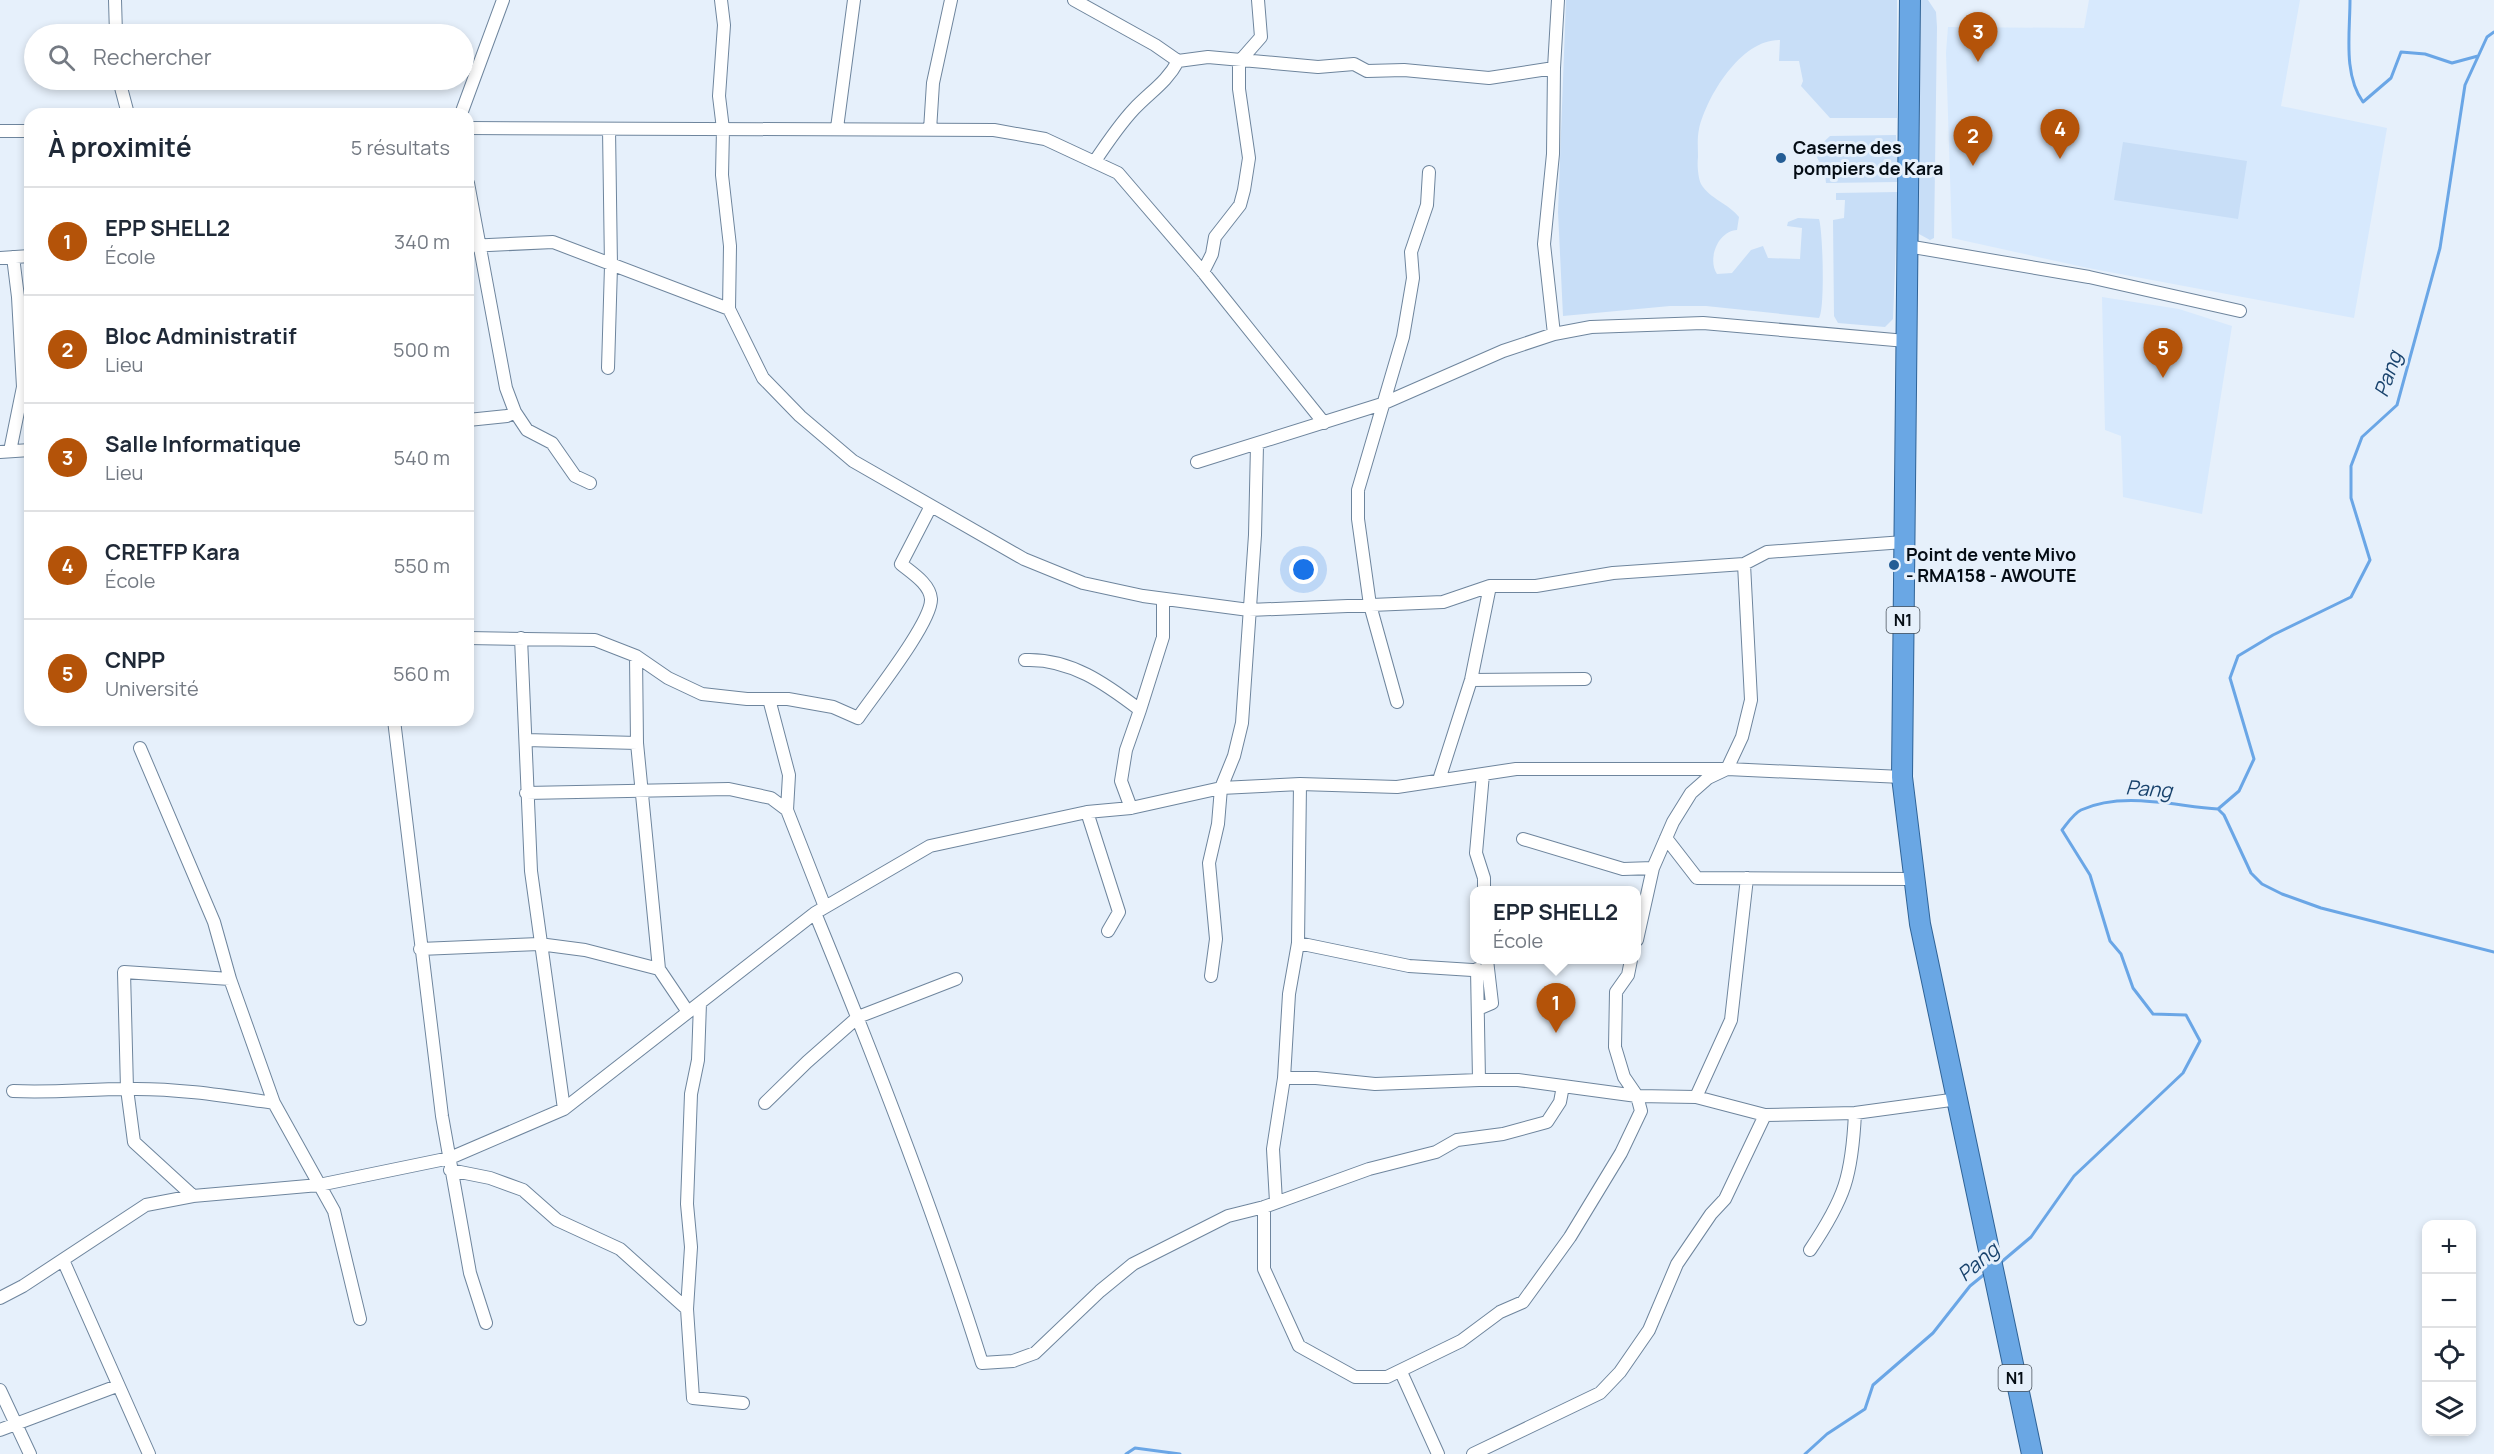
<!DOCTYPE html>
<html lang="fr">
<head>
<meta charset="utf-8">
<style>
  :root { --surface:#fff; --page:#f2f2f3; --text:#1f2937; --muted:#747a83; --line:#e0e1e3; --accent:#b45309 }
  body { margin:0; font-family:Manrope,sans-serif; background:var(--page); color:var(--text) }
  .controls { position:absolute; right:18px; bottom:18px; display:grid; overflow:hidden; border-radius:12px; box-shadow:0 3px 9px #0003 }
  .controls button { width:54px; height:54px; display:grid; place-items:center; padding:0; border:0; border-bottom:2px solid var(--line); background:var(--surface); color:var(--text); font:30px sans-serif }
  .you { position:absolute; left:1304px; top:570px; width:21px; height:21px; margin:-15px; border:4px solid #fff; border-radius:50%; background:#1a73e8; box-shadow:0 0 0 9px #1a73e833 }
  .badge { display:grid; place-items:center; width:39px; height:39px; border-radius:50%; background:var(--accent); color:#fff; font-size:20px; font-weight:700 }
  .pin { position:absolute; translate:-50% -50px; filter:drop-shadow(0 2px 3px #0008) }
  .pin::after { content:''; position:absolute; top:32px; width:21px; height:18px; background:inherit; clip-path:polygon(0 0,100% 0,50% 100%) }
  .popup { position:absolute; left:1470px; top:886px; width:171px; height:78px; box-sizing:border-box; display:grid; place-content:center; border-radius:12px; background:var(--surface); filter:drop-shadow(0 2px 4px #0005); font-size:20px; white-space:nowrap; color:var(--muted) }
  .popup b { font-size:22px; color:var(--text) }
  .popup::after { content:''; position:absolute; left:50%; top:100%; margin-left:-12px; border:12px solid transparent; border-top-color:var(--surface) }
  .list { margin:0; padding:0; list-style:none }
  h2 { display:flex; justify-content:space-between; align-items:center; height:78px; margin:0; padding:0 24px; font-size:26px }
  h2 small { font-size:20px; font-weight:400; color:var(--muted) }
  .list li { display:grid; grid-template-columns:39px 1fr auto; gap:18px; align-items:center; box-sizing:border-box; height:108px; padding:0 24px; border-top:2px solid var(--line) }
  .list b { display:block; font-size:22px; white-space:nowrap }
  .list p { margin:0; font-size:20px; white-space:nowrap; color:var(--muted) }
  .list em { font-size:20px; font-style:normal; color:var(--muted) }
  .icon { flex:none; width:33px; height:33px; fill:none; stroke:currentColor; stroke-width:2; stroke-linecap:round; stroke-linejoin:round }
  .map { position:relative; flex:none; width:2494px; height:1454px; overflow:hidden }
  .search { position:absolute; background:var(--surface); box-shadow:0 3px 9px #0003; left:24px; top:24px; width:450px; height:66px; display:flex; align-items:center; gap:15px; box-sizing:border-box; padding:0 21px; border-radius:33px; color:var(--muted); font-size:22px }
  .panel { position:absolute; background:var(--surface); box-shadow:0 3px 9px #0003; left:24px; top:108px; width:450px; height:618px; border-radius:18px }
  .map>svg:first-child { display:block }
  .built { fill:#d7e9fd }
  .green { fill:#c8def7 }
  .lines { fill:none; stroke-linecap:round; stroke-linejoin:round }
  .stream { stroke:#6aa6e6; stroke-width:3 }
  .minor-casing { stroke:#6e859d; stroke-width:14 }
  .trunk-casing { stroke:#2f6397; stroke-width:22 }
  .minor { stroke:#fff; stroke-width:12 }
  .trunk { stroke:#6aa7e4; stroke-width:20 }
  .poi-dot { fill:#245d95; stroke:#e6f0fb; stroke-width:2 }
  .labels { text-anchor:middle; stroke-width:6; stroke-linejoin:round; paint-order:stroke }
  .shield { fill:#e6f0fb; stroke:#48515a; stroke-width:1.5 }
  .shield-label { font-size:16px; font-weight:bold; fill:#050d15 }
  .poi-label { font-size:18px; font-weight:bold; fill:#050d15; stroke:#e6f0fb; text-anchor:start }
  .water-label { font-size:20px; font-style:italic; fill:#18426c; stroke:#e6f0fb }
</style>
</head>
<body>
<div class="map">
<svg width="2494" height="1454" viewBox="0 0 2494 1454">
  <rect width="100%" height="100%" fill="#e6f0fb"/>
  <path class="built" d="M2089,0h211l-19,106 106,22 -33,190 -266,-50 -136,-30 -6,-185 2,-26 136,1z
    M2102,297l77,12 53,17 -30,188 -79,-17 -2,-61 -16,-6z"/>
  <path class="green" d="M1566,0h331v118h-67l-29,-32 2,-5 -4,-20h-20l1,-21c-39,-1 -73,56 -81,89 -2,9 -1,19 -1,28 -1,7 0,21 3,27 9,15 28,20 38,33l-2,13c-19,1 -30,29 -20,44l15,-1 19,-23 12,-4 5,12 32,1 2,-31 -15,-2 1,-4 10,-4 21,1c4,13 6,91 0,99l-113,-12h-36l-107,10 -5,-104z
    M1920,0h8l8,12 1,15 -3,211 -4,2 -11,-6 -3,-9z
    M1896,135l2,47 -72,1 -1,-9 -11,-23 16,-15z
    M2123,142l124,19 -9,58 -124,-19z
    M1898,192l-5,127 -8,8 -47,-4 -4,-7 -1,-96 11,-2 1,-18h-9v-7z"/>
  <g class="lines">
    <path class="stream" d="M2350,0c0,33 -7,74 13,102l28,-24 10,-26 24,2 27,9 26,-7
      M2218,809l6,6 27,58 11,11 20,10 39,14 173,44
      M1999,1264l32,-27 43,-61 109,-103 17,-32 -14,-26 -33,-1 -20,-26 -12,-34 -11,-13 -20,-66 -28,-45c5,-6 11,-16 19,-20 42,-19 93,-4 137,-1l21,-18 15,-32 -24,-81 8,-22 35,-21 78,-38 19,-37 -19,-62v-32l11,-29 35,-32 43,-157 25,-163 22,-48 7,-5
      M1126,1454l9,-6 45,6
      M1805,1454l22,-20 38,-25 8,-24 60,-52 37,-47 16,-13"/>
    <g class="minor-casing">
      <path id="minor" d="M115,0l1,34
        M721,0l3,25 -5,71 4,33 -1,46 8,71 -1,63 34,69 37,38 53,45 171,98 59,24 60,13 106,14 194,-8 47,-16h46l77,-13 131,-9 23,-12 137,-10
        M1074,0l81,45 23,16 30,-4 110,10 36,-3 13,7 37,-1 85,8 65,-10
        M119,80l9,34
        M461,114l42,-114
        M468,128l526,2 51,9 73,34 85,99 121,151
        M837,128l17,-128
        M930,130l3,-47 18,-83
        M0,131h30
        M1095,161c12,-18 24,-36 39,-52 16,-17 33,-27 44,-48
        M468,183l38,205 9,24 12,18 25,13 23,33 15,7
        M468,246l85,-4 176,67
        M1907,246l182,31 151,34
        M0,258l30,-2
        M1203,272l9,-18 3,-17 25,-32 4,-15 5,-32 -10,-69v-27l22,-25 -3,-37
        M1554,334l-10,-90 9,-90 1,-86 4,-68
        M608,368l3,-102 -2,-137
        M468,420l39,-4 8,-4
        M10,451l13,-64 -5,-90 -5,-40
        M0,452l30,-2
        M1197,462l185,-58 121,-53 51,-17 37,-7 112,-4 203,18
        M468,638l127,2 41,16 32,22 34,16 45,5h41l45,8 25,11c15,-22 74,-96 73,-119 -1,-15 -19,-26 -30,-35l30,-58
        M521,638l10,233 33,238
        M636,656l1,87 22,226 29,43
        M1025,660c45,-2 81,24 115,50l-14,40 -5,31 10,27
        M1471,680l114,-1
        M769,699l20,76 -2,35
        M1397,702l-27,-97 -12,-86v-29l45,-153 10,-59 -2,-26 16,-47 2,-33
        M1140,710l23,-73v-38
        M394,720l48,396 28,157 16,50
        M526,740l111,3
        M140,748l74,174 16,57 44,124 60,108 26,108
        M1483,774l-7,79 8,25v12
        M1439,780l32,-100 19,-94
        M526,793l203,-4 42,9 16,12 38,97
        M1087,812l32,100 -11,19
        M1666,838l31,40 215,1
        M1523,839l100,30 30,-1
        M815,913c61,148 119,297 167,450l31,-2 22,-8 65,-62 33,-27 95,-48 36,-9 105,-38 67,-17 21,-12 46,-6 44,-12 13,-20 3,-16 74,10 59,1 69,18 90,-2 103,-14
        M1637,940l16,-72 20,-46 18,-29 17,-15 19,-9 15,-32 9,-37 -7,-136
        M1298,943l111,23 79,5
        M420,949l119,-5 46,6 74,19
        M1211,976l5,-37 -7,-76 9,-39 3,-36 13,-32 8,-33 13,-188 2,-90
        M700,1003l-2,57 -7,34 -4,110 4,43 -4,62 6,89 50,5
        M1478,1009l14,-6 -5,-43
        M1284,1078l5,-84 9,-51 2,-159
        M1479,1080h39l45,6
        M13,1091c39,2 76,-2 115,-2 49,-1 98,7 146,14
        M1696,1097l35,-77 16,-142
        M765,1103l42,-41 51,-45 98,-38
        M450,1170l40,8 33,12 34,30 63,29 67,60
        M193,1196l-59,-54 -7,-53 -3,-117 106,7
        M1276,1202l-3,-53 11,-71h32l59,6 104,-4 -2,-111
        M1264,1207v62l35,77 56,31h32l74,-36 39,-29 23,-10 47,-65 51,-84 20,-42 -4,-15 -13,-19 -9,-30 1,-55 12,-17 3,-15
        M1810,1250c35,-52 42,-74 45,-137
        M63,1260l86,194
        M0,1298l23,-12 123,-81 47,-9 126,-11 131,-27 114,-49 251,-196 115,-67 157,-34 44,-4 90,-20 79,-4 97,3 119,-18h211l175,8
        M1401,1372l37,82
        M0,1390l30,64
        M0,1430l117,-44
        M1473,1454l127,-61 20,-21 29,-42 28,-66 34,-50 14,-15 40,-84"/>
    </g>
    <g class="trunk-casing">
      <path id="trunk" d="M1910,0l-8,777 18,147 112,530"/>
    </g>
    <use href="#minor" class="minor"/>
    <use href="#trunk" class="trunk"/>
  </g>
  <g class="poi-dot">
    <circle cx="1781" cy="158" r="6"/>
    <circle cx="1894" cy="565" r="6"/>
  </g>
  <g class="labels">
    <g class="shield">
      <rect x="1886.5" y="607" width="33" height="26" rx="4.5"/>
      <rect x="1998.5" y="1365" width="33" height="26" rx="4.5"/>
    </g>
    <g class="shield-label">
      <text x="1903" y="626">N1</text>
      <text x="2015" y="1384">N1</text>
    </g>
    <g class="poi-label">
      <text x="1793" y="154">Caserne des<tspan x="1793" dy="21">pompiers de Kara</tspan></text>
      <text x="1906" y="561">Point de vente Mivo<tspan x="1906" dy="21">- RMA158 - AWOUTE</tspan></text>
    </g>
    <g class="water-label">
      <text transform="translate(2388 374) rotate(-71)" y="7">Pang</text>
      <text transform="translate(2149 789) rotate(4)" y="7">Pang</text>
      <text transform="translate(1978 1262) rotate(-41)" y="7">Pang</text>
    </g>
  </g>
</svg>
<div class="controls">
<button>+</button>
<button>−</button>
<button><svg class="icon" aria-label="locate" viewBox="0 0 24 24"><circle cx="12" cy="12" r="6"/><path d="M12 2v4M12 18v4M2 12h4M18 12h4"/></svg></button>
<button><svg class="icon" aria-label="layers" viewBox="0 0 24 24"><path d="M12 4l9 5-9 5-9-5zM3 14l9 5 9-5"/></svg></button>
</div>
<div class="you"></div>
<div class="pin badge" style="left:1556px;top:1033px">1</div>
<div class="popup"><b>EPP SHELL2</b>École</div>
<div class="pin badge" style="left:1973px;top:166px">2</div>
<div class="pin badge" style="left:1978px;top:62px">3</div>
<div class="pin badge" style="left:2060px;top:159px">4</div>
<div class="pin badge" style="left:2163px;top:378px">5</div>
<div class="search"><svg class="icon" aria-label="search" viewBox="0 0 24 24"><circle cx="10" cy="10" r="6"/><path d="M15 15l6 6"/></svg>Rechercher</div>
<section class="panel">
<h2>À proximité<small>5 résultats</small></h2>
<ul class="list">
<li><span class="badge">1</span><div><b>EPP SHELL2</b><p>École</p></div><em>340 m</em></li>
<li><span class="badge">2</span><div><b>Bloc Administratif</b><p>Lieu</p></div><em>500 m</em></li>
<li><span class="badge">3</span><div><b>Salle Informatique</b><p>Lieu</p></div><em>540 m</em></li>
<li><span class="badge">4</span><div><b>CRETFP Kara</b><p>École</p></div><em>550 m</em></li>
<li><span class="badge">5</span><div><b>CNPP</b><p>Université</p></div><em>560 m</em></li>
</ul>
</section>
</div>
</body>
</html>
